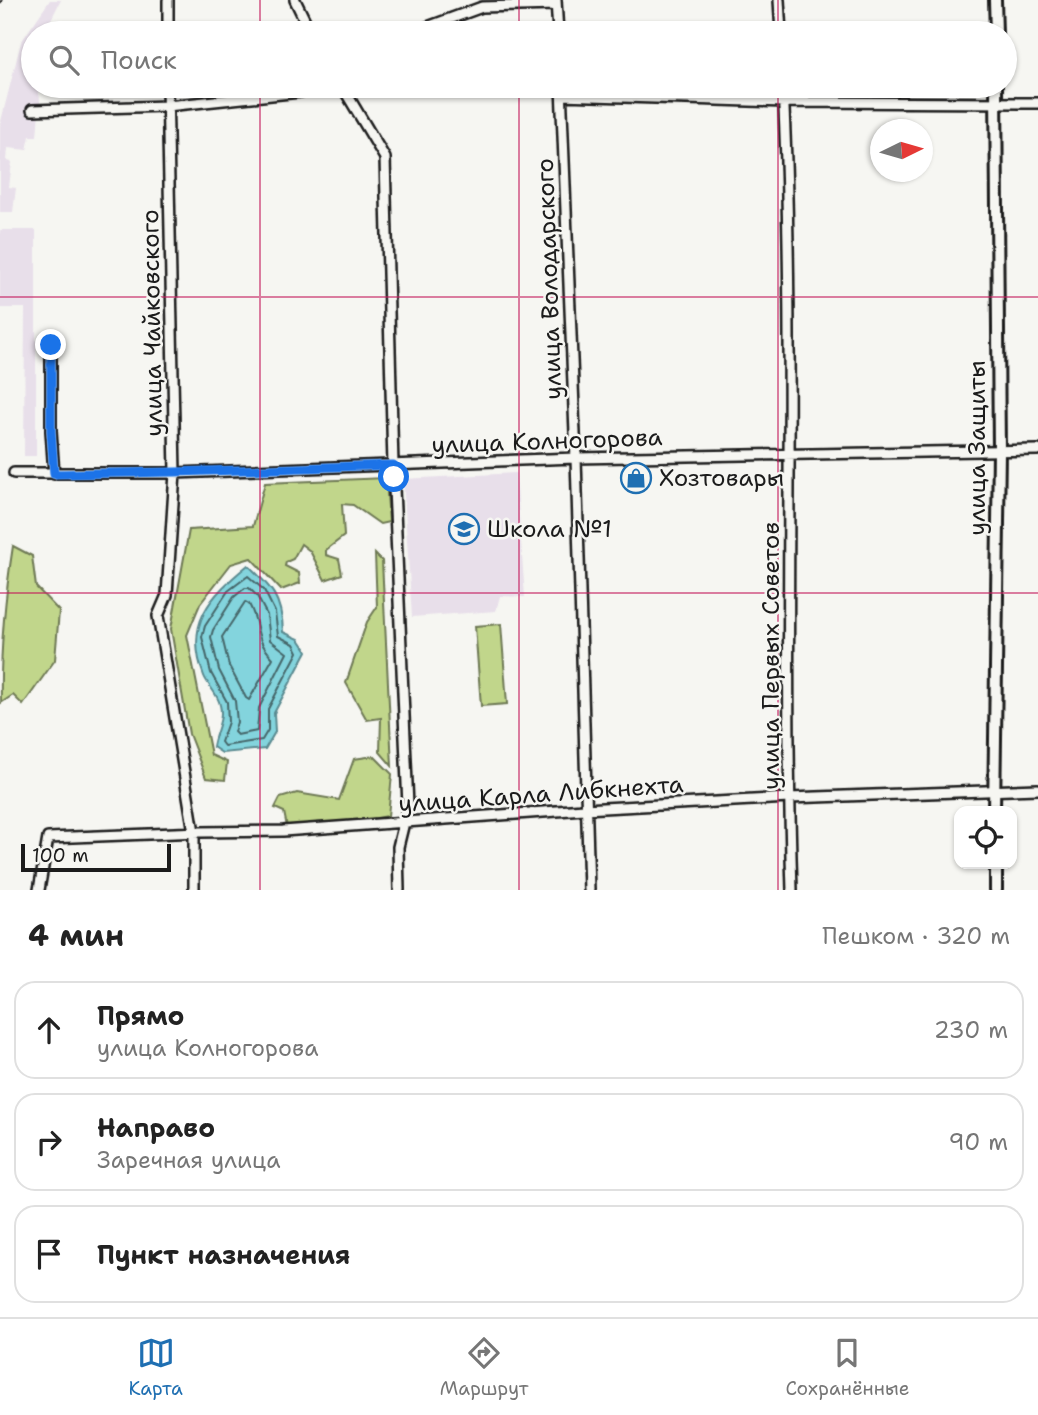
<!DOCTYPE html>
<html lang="ru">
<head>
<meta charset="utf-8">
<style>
  :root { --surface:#fff; --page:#f6f6f6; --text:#222; --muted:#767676; --line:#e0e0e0; --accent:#1f6fb2 }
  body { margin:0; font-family:"Shantell Sans",sans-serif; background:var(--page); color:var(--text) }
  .controls { position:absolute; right:21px; bottom:21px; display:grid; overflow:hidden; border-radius:14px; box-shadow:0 2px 5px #0004 }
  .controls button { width:63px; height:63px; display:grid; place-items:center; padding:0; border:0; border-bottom:2px solid var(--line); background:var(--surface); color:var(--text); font:35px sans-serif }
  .compass { position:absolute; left:870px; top:119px; width:63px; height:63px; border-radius:50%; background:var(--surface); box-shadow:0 2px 5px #0004; rotate:85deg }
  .scale { position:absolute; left:21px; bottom:18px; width:150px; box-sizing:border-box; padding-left:7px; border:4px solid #1c1c1c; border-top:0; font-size:19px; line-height:24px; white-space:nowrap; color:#1c1c1c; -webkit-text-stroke:5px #f6f6f2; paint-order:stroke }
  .stop { position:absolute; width:21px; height:21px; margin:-16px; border:5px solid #1a73e8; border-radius:50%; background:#fff }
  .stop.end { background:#1a73e8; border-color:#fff; box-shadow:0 2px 7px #0008 }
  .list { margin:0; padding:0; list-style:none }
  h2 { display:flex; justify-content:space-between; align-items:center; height:91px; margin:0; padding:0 28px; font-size:30px }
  h2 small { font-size:23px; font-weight:400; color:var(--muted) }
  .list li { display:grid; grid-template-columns:46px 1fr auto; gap:21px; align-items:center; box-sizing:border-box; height:98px; margin:0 14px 14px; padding:0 14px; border:2px solid var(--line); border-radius:21px }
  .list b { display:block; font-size:26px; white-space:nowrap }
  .list p { margin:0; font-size:23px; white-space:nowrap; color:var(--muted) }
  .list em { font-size:23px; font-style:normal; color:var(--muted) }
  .icon { flex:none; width:38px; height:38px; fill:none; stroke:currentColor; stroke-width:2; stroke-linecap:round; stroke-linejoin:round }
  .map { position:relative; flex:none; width:1038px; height:890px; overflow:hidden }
  .search { position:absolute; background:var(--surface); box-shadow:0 2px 5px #0004; left:21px; right:21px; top:21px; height:77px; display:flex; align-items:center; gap:18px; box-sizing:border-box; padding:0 24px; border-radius:38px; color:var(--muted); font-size:26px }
  .sheet { height:427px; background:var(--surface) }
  nav { display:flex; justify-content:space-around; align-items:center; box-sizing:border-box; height:98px; border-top:2px solid var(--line); background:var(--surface); font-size:19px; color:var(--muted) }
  nav a { display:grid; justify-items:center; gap:4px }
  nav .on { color:var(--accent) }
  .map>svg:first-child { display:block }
  .built { fill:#e8dfea }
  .green { fill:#c1d68b; stroke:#6e7954; stroke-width:2 }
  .water { fill:#83d4dd; stroke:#5a8a90; stroke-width:2 }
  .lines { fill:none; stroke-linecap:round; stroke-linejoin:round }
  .shore { stroke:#456669; stroke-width:2 }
  .minor-casing { stroke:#1c1c1c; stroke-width:14 }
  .tertiary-casing { stroke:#1c1c1c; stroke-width:16 }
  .minor { stroke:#f6f6f2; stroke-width:9 }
  .tertiary { stroke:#f6f6f2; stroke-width:10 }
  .rail { stroke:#1c1c1c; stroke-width:2.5; stroke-dasharray:10 5; stroke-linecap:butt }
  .route { stroke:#1a73e8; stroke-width:9 }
  .grid { fill:none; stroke:#c2185b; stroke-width:2; stroke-opacity:0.55 }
  .labels { text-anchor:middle; stroke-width:5; stroke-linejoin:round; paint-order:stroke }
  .street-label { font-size:24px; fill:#1c1c1c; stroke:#f6f6f2 }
  .poi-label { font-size:24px; fill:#1c1c1c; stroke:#f6f6f2; text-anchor:start }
</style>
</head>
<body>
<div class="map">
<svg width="1038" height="890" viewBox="0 0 1038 890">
  <rect width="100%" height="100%" fill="#f6f6f2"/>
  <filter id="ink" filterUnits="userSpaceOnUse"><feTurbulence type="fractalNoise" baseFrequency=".0143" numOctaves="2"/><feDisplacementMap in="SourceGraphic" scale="14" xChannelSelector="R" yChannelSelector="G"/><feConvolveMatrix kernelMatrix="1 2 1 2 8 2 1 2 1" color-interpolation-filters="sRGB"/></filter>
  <g filter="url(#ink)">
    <path class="built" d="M50,0h11l-17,33h-11v22l-5,22 5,2v7h5l2,14 -3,36h-7l-3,14 -19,-2 -1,13 5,1 -3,25 7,1 -3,24h-13v-87l21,-83z
      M0,230h36v226h-12l1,-148h-25z
      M516,473l9,124 -25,-1 -4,15 -84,6 -9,-138z"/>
    <path class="green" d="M386,478l3,44 -9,2 -27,-19 -11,-1 2,32 -18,14v5l13,4 3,15 -17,6 -15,-29 -9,-7 -8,15 -7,3 -1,4 14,7 1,10 -19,7 -30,-32 -20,6 -31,40 -13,31 24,120 16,7 -2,18 -19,-2 -17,-44 -18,-105 18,-99 64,-4 12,-43z
      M13,546l19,10 4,31 23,24 -4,49 -32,45 -10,-10 -12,8c-1,-51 4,-106 12,-157z
      M375,554l7,7 10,205 -12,-14 1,-34 -14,2 -21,-37 21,-61 10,-15z
      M501,624l6,80 -26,2 -6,-80z
      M374,756l18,18 -4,42 -39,7 -62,4 -3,-15 -9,-4 5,-10 17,-5 42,7 15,-41z"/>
    <path class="water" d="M248,565c24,23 34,33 35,67l16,7 8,12 -33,62 1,19 -10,17 -43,4 -9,-6c2,-15 11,-27 7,-42 -2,-11 -12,-19 -16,-29 -20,-52 5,-79 44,-111z"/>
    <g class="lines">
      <path class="shore" d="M248,576l16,14 11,22 3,24 16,8 4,8 -30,57v21l-6,10 -38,6 -3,-4 7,-20 -1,-20 -16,-29 -9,-36 3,-11 23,-35z
        M245,588h4l8,8 10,19 3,25 17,13 -28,55 -2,23 -20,4 -3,-3 3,-10 -2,-21 -16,-31 -8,-33 2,-7 21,-33z
        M245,602l4,2c13,24 3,32 24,54l-24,42 -3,-2 -17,-32 -7,-29z"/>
      <g class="minor-casing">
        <path id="minor" d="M295,0l16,33
          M556,0l2,33
          M779,0l2,33
          M168,33v-33
          M411,33l71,-26 74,-2
          M167,86l8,387 -8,122 -9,21 36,216v58
          M342,86l43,72 8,307 15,341 -10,41 1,43
          M561,86l15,372 13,432
          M783,86c13,268 0,536 9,804
          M561,95l223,7 254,1
          M32,110l135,-4 133,-14 20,-6
          M51,345v86l3,43
          M14,473h161l401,-15 462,-8
          M39,890l9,-52 152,-6 83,-1 301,-22 205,-11 249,-9"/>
      </g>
      <g class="tertiary-casing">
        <path id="tertiary" d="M995,0l1,33
          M994,811l5,-360 -3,-365
          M996,864v26"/>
      </g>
      <use href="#minor" class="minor"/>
      <use href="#tertiary" class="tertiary"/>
      <path class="rail" d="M0,3l2,-3"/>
    </g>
  </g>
  <g class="lines" filter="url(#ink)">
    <path class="route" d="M51,345v86l3,43 121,-2 218,-7 1,12"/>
  </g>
  <path class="grid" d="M260,0v33M519,0v33M778,0v33M260,86v804M519,86v804M778,86v804M0,297h1038M0,593h1038"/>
  <defs>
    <g id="shop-ring" transform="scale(1.575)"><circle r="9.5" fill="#f6f6f2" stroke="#1f6fb2" stroke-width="1.5"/><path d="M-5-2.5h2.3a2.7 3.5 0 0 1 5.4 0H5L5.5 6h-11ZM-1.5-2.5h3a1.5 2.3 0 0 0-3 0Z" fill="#1f6fb2"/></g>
    <g id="school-ring" transform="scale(1.575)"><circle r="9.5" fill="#f6f6f2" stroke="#1f6fb2" stroke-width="1.5"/><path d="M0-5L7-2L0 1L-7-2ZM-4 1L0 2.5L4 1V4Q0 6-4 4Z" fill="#1f6fb2"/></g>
  </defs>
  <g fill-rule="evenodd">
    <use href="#shop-ring" x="636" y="478"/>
    <use href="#school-ring" x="464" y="529"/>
  </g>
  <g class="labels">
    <g class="street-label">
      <text transform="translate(549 279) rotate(-92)" y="8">улица Володарского</text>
      <text transform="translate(152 323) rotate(-91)" y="8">улица Чайковского</text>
      <text transform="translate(547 441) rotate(-2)" y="8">улица Колногорова</text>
      <text transform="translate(977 448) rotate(-90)" y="8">улица Защиты</text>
      <text transform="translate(771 656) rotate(-90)" y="8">улица Первых Советов</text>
      <text transform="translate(541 794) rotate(-4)" y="8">улица Карла Либкнехта</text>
    </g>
    <g class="poi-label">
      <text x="659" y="486">Хозтовары</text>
      <text x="487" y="537">Школа №1</text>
    </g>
  </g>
</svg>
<div class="controls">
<button><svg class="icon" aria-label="locate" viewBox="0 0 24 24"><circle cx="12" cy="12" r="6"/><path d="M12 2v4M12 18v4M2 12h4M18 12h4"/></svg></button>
</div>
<svg class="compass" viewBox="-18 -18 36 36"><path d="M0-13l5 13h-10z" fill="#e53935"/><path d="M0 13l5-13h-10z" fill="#767676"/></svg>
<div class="scale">100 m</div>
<div class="stop" style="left:394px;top:477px"></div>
<div class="stop end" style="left:51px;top:345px"></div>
<div class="search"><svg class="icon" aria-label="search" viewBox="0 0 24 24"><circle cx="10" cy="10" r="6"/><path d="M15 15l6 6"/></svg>Поиск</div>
</div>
<section class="sheet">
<h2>4 мин<small>Пешком · 320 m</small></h2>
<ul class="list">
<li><svg class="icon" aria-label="ahead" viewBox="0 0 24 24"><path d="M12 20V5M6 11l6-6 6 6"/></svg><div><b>Прямо</b><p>улица Колногорова</p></div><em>230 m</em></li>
<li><svg class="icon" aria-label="right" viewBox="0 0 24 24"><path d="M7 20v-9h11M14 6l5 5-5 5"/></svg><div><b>Направо</b><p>Заречная улица</p></div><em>90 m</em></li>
<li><svg class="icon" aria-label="arrive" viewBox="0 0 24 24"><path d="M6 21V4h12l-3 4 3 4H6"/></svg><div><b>Пункт назначения</b></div></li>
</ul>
</section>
<nav>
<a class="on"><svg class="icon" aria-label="map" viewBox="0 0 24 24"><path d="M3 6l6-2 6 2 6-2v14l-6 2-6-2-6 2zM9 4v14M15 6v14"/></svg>Карта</a>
<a><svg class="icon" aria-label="directions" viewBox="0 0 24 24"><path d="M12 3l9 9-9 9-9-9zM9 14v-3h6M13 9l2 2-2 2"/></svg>Маршрут</a>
<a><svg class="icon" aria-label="saved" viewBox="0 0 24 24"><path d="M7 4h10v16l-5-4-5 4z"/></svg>Сохранённые</a>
</nav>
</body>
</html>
